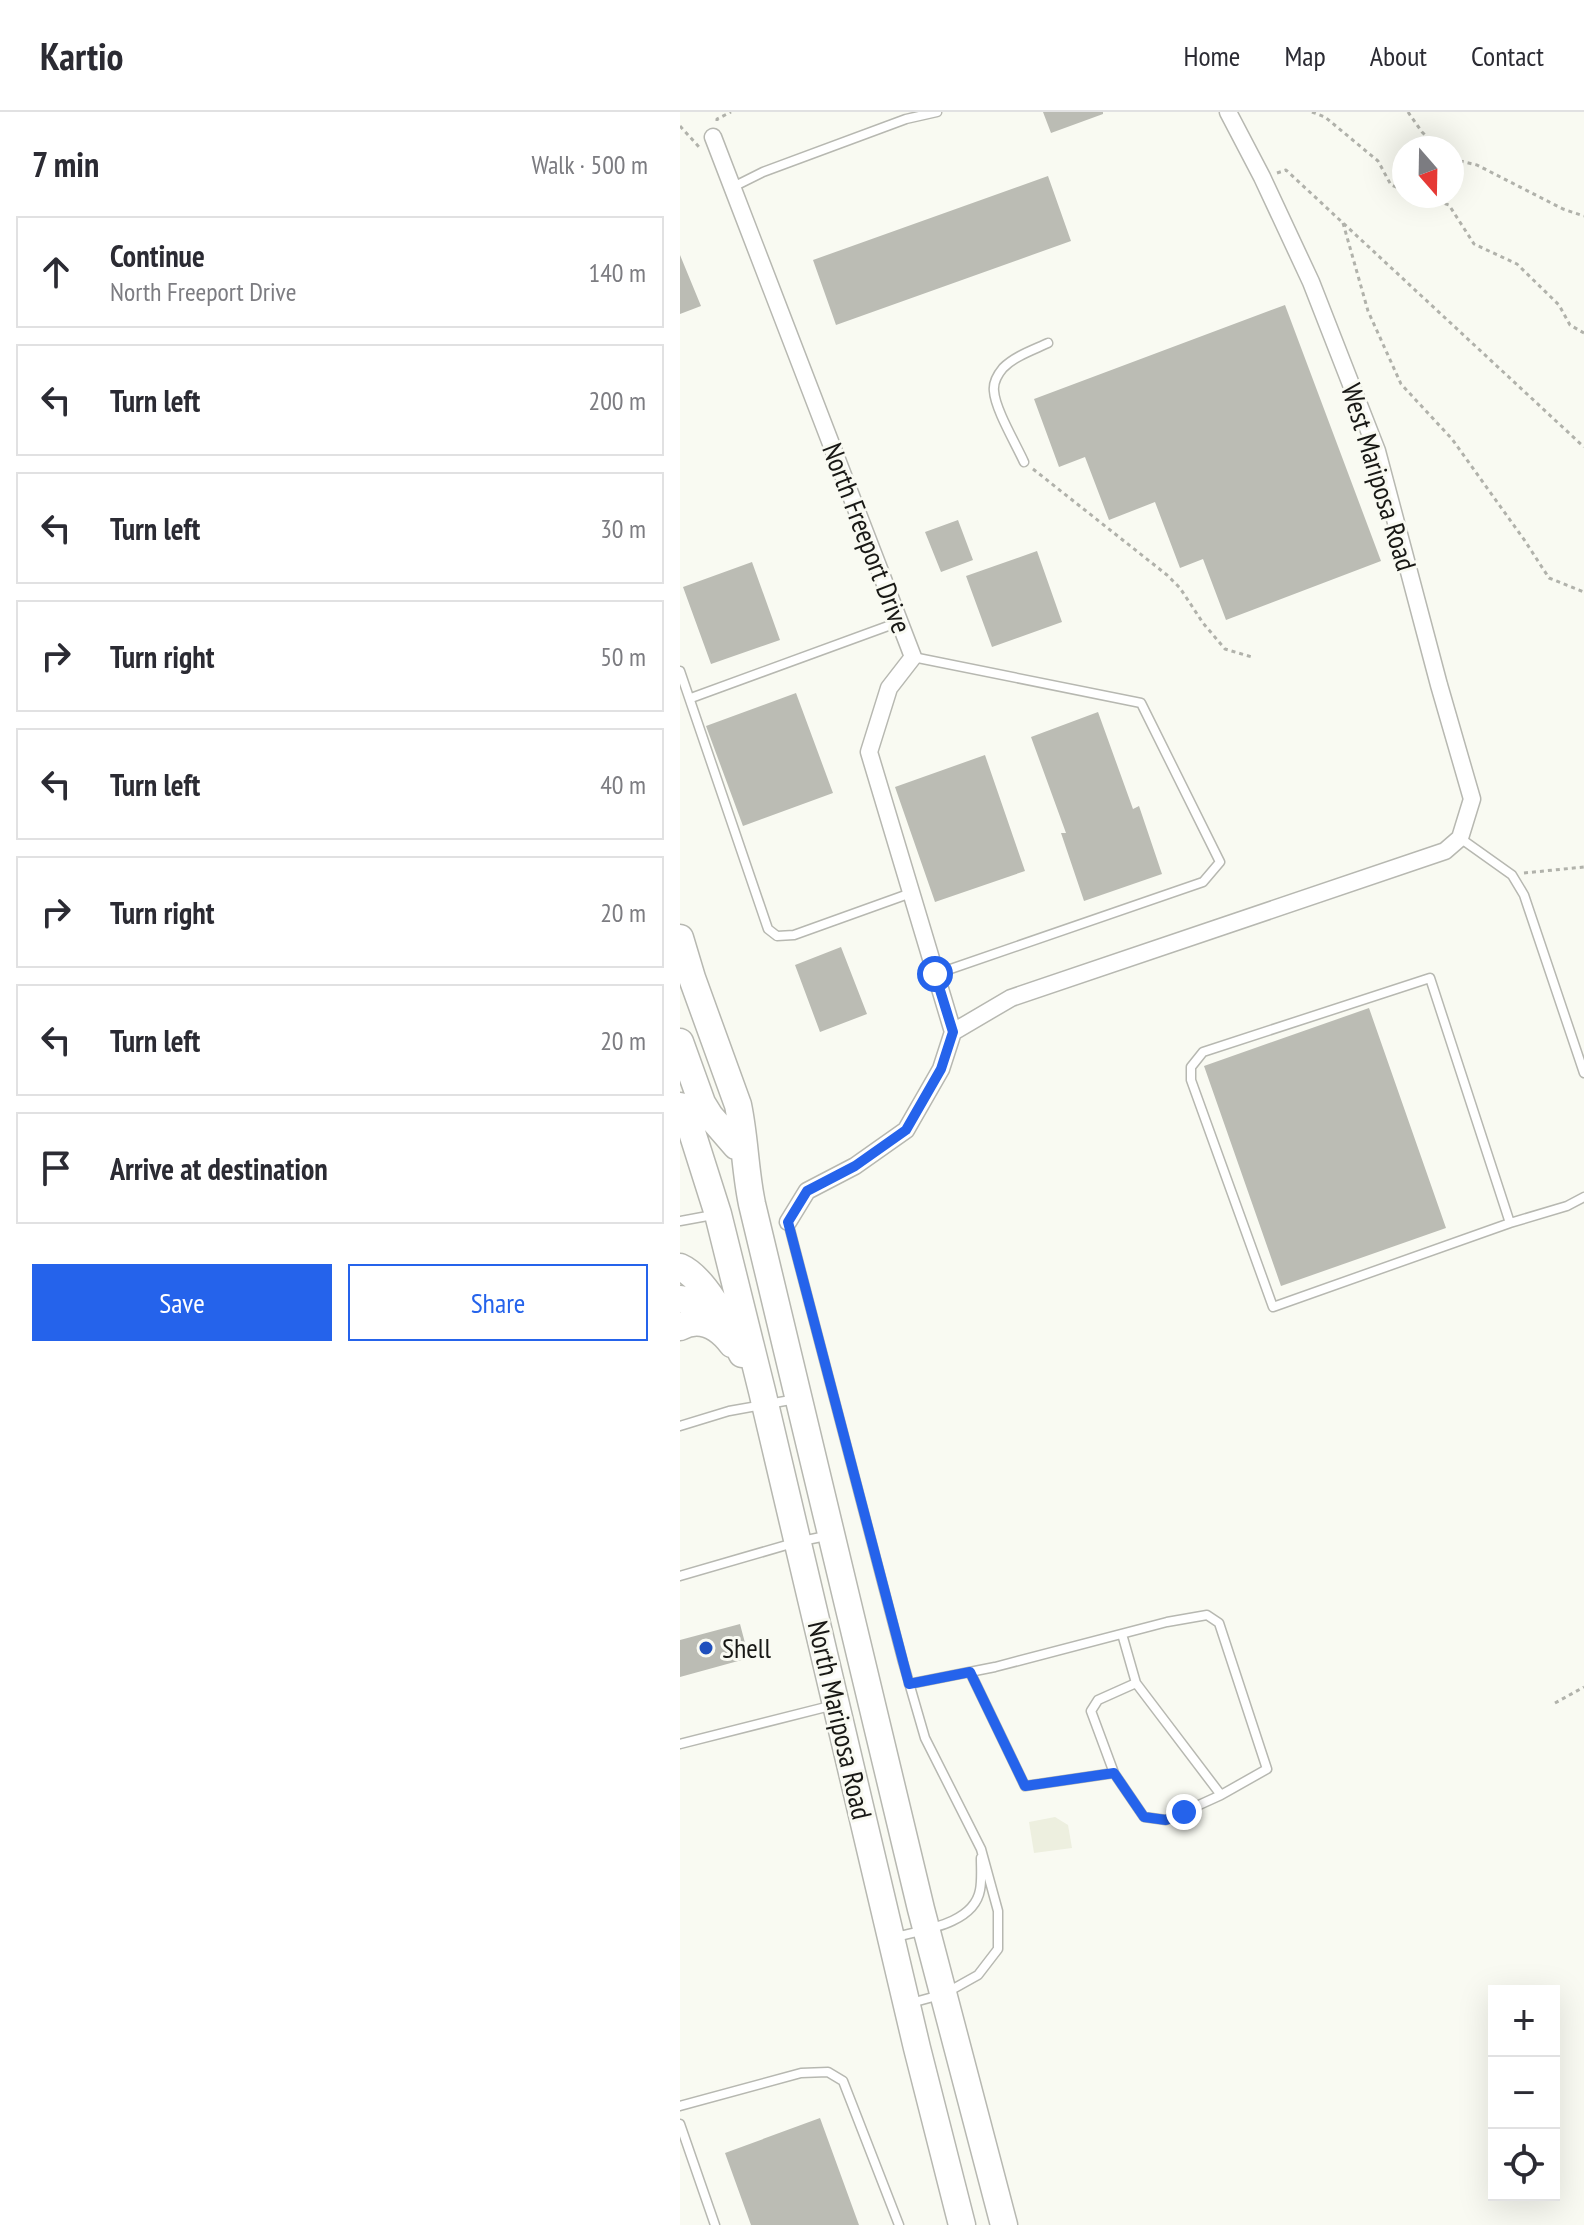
<!DOCTYPE html>
<html lang="en">
<head>
<meta charset="utf-8">
<style>
  :root { --surface:#fff; --page:#f2f2f3; --text:#2b2b33; --muted:#7c7c81; --line:#e1e1e2; --accent:#2563eb }
  body { margin:0; font-family:"PT Sans Narrow",sans-serif; background:var(--page); color:var(--text) }
  .controls { position:absolute; right:24px; bottom:24px; display:grid; overflow:hidden; border-radius:0px; box-shadow:0 8px 32px #0002 }
  .controls button { width:72px; height:72px; display:grid; place-items:center; padding:0; border:0; border-bottom:2px solid var(--line); background:var(--surface); color:var(--text); font:40px sans-serif }
  .compass { position:absolute; left:712px; top:24px; width:72px; height:72px; border-radius:50%; background:var(--surface); box-shadow:0 8px 32px #0002; rotate:160deg }
  .stop { position:absolute; width:24px; height:24px; margin:-18px; border:6px solid #2563eb; border-radius:50%; background:#fff }
  .stop.end { background:#2563eb; border-color:#fff; box-shadow:0 2px 8px #0008 }
  .list { margin:0; padding:0; list-style:none }
  h2 { display:flex; justify-content:space-between; align-items:center; height:104px; margin:0; padding:0 32px; font-size:34px }
  h2 small { font-size:26px; font-weight:400; color:var(--muted) }
  .list li { display:grid; grid-template-columns:52px 1fr auto; gap:24px; align-items:center; box-sizing:border-box; height:112px; margin:0 16px 16px; padding:0 16px; border:2px solid var(--line); border-radius:0px }
  .list b { display:block; font-size:30px; white-space:nowrap }
  .list p { margin:0; font-size:26px; white-space:nowrap; color:var(--muted) }
  .list em { font-size:26px; font-style:normal; color:var(--muted) }
  .actions { display:flex; gap:16px; padding:24px 32px }
  .actions a { flex:1; padding:18px 0; border:2px solid var(--accent); border-radius:0px; text-align:center; font-size:28px; color:var(--accent) }
  .actions .main { background:var(--accent); color:#fff }
  .icon { flex:none; width:44px; height:44px; fill:none; stroke:currentColor; stroke-width:2; stroke-linecap:round; stroke-linejoin:round }
  .map { position:relative; flex:none; width:904px; height:2113px; overflow:hidden }
  header { display:flex; align-items:center; gap:48px; box-sizing:border-box; height:112px; padding:0 40px; background:var(--surface); border-bottom:2px solid var(--line) }
  header strong { font-size:38px }
  nav { display:flex; gap:44px; margin-inline-start:auto; font-size:28px }
  main { display:flex }
  aside { flex:1; background:var(--surface) }
  .map>svg:first-child { display:block }
  .built { fill:#edefdf }
  .building { fill:#bbbcb4 }
  .lines { fill:none; stroke-linecap:round; stroke-linejoin:round }
  .service-casing { stroke:#b7b8b1; stroke-width:11 }
  .minor-casing { stroke:#b7b8b1; stroke-width:19 }
  .trunk-casing { stroke:#b7b8b1; stroke-width:29 }
  .path { stroke:#b1b2ab; stroke-width:3; stroke-dasharray:4 4; stroke-linecap:butt }
  .service { stroke:#fff; stroke-width:8 }
  .minor { stroke:#fff; stroke-width:16 }
  .trunk { stroke:#fff; stroke-width:26 }
  .route { stroke:#2563eb; stroke-width:10 }
  .poi-dot { fill:#1f50bd; stroke:#f9faf2; stroke-width:3 }
  .labels { text-anchor:middle; stroke-width:6; stroke-linejoin:round; paint-order:stroke }
  .street-label { font-size:28px; fill:#181815; stroke:#f9faf2 }
  .poi-label { font-size:28px; fill:#181815; stroke:#f9faf2; text-anchor:start }
</style>
</head>
<body>
<header>
<strong>Kartio</strong>
<nav><a>Home</a><a>Map</a><a>About</a><a>Contact</a></nav>
</header>
<main>
<aside>
<h2>7 min<small>Walk · 500 m</small></h2>
<ul class="list">
<li><svg class="icon" aria-label="ahead" viewBox="0 0 24 24"><path d="M12 20V5M6 11l6-6 6 6"/></svg><div><b>Continue</b><p>North Freeport Drive</p></div><em>140 m</em></li>
<li><svg class="icon" aria-label="left" viewBox="0 0 24 24"><path d="M17 20v-9H6M10 6l-5 5 5 5"/></svg><div><b>Turn left</b></div><em>200 m</em></li>
<li><svg class="icon" aria-label="left" viewBox="0 0 24 24"><path d="M17 20v-9H6M10 6l-5 5 5 5"/></svg><div><b>Turn left</b></div><em>30 m</em></li>
<li><svg class="icon" aria-label="right" viewBox="0 0 24 24"><path d="M7 20v-9h11M14 6l5 5-5 5"/></svg><div><b>Turn right</b></div><em>50 m</em></li>
<li><svg class="icon" aria-label="left" viewBox="0 0 24 24"><path d="M17 20v-9H6M10 6l-5 5 5 5"/></svg><div><b>Turn left</b></div><em>40 m</em></li>
<li><svg class="icon" aria-label="right" viewBox="0 0 24 24"><path d="M7 20v-9h11M14 6l5 5-5 5"/></svg><div><b>Turn right</b></div><em>20 m</em></li>
<li><svg class="icon" aria-label="left" viewBox="0 0 24 24"><path d="M17 20v-9H6M10 6l-5 5 5 5"/></svg><div><b>Turn left</b></div><em>20 m</em></li>
<li><svg class="icon" aria-label="arrive" viewBox="0 0 24 24"><path d="M6 21V4h12l-3 4 3 4H6"/></svg><div><b>Arrive at destination</b></div></li>
</ul>
<div class="actions"><a class="main">Save</a><a>Share</a></div>
</aside>
<div class="map">
<svg width="904" height="2113" viewBox="0 0 904 2113">
  <rect width="100%" height="100%" fill="#f9faf2"/>
  <path class="built" d="M375,1705l13,8 4,23 -38,5 -5,-31z"/>
  <path class="building" d="M363,0h60v2l-52,19z
    M368,64l23,65 -235,84 -23,-65z
    M0,143l21,51 -21,8z
    M605,193l96,256 -155,59 -23,-61 -23,9 -25,-66 -46,18 -24,-63 -26,10 -25,-68z
    M278,408l15,40 -32,12 -16,-40z
    M357,439l25,71 -70,25 -26,-71z
    M72,450l28,78 -69,24 -28,-77z
    M116,581l37,100 -90,33 -37,-100z
    M418,600l35,97 6,-3 23,68 -78,27 -23,-68h5l-35,-96z
    M305,643l40,116 -90,31 -40,-115z
    M161,835l26,67 -47,18 -25,-67z
    M689,896l77,220 -165,58 -77,-220z
    M60,1512l9,34 -69,19v-37z
    M140,2006l39,107h-108l-26,-72z"/>
  <g class="lines">
    <g class="service-casing">
      <path id="service" d="M53,75l30,-15 143,-53 31,-7
        M344,350c-8,-18 -29,-53 -30,-71 -1,-8 4,-17 9,-23 12,-12 30,-18 45,-25
        M233,545l228,46 79,159 -17,20 -267,92
        M0,559l88,258 9,7 17,-1 117,-42
        M11,586l208,-76
        M780,726l52,37 12,20 60,178
        M0,1109l33,-6
        M108,1110l115,440 22,76 56,111 17,62v38l-20,26 -34,19 -33,9
        M830,1111l-80,-245 -227,74 -12,15v13l82,227 237,-84 57,-17 17,-9
        M0,1314l49,-15 67,-12
        M0,1464l117,-34 29,-6
        M290,1560l55,114 89,-13 -23,-62 7,-11 38,-17 -14,-49
        M229,1572l86,-17 172,-45 40,-7 12,8 48,146 -46,26 -85,-112
        M0,1632l150,-38
        M434,1661l30,44 22,3 55,-25
        M215,1825c28,-7 79,-13 85,-47 2,-10 1,-22 1,-32
        M0,1994l121,-33 27,-1 15,9 56,144
        M0,2012l35,101"/>
    </g>
    <g class="minor-casing">
      <path id="minor" d="M33,25l200,520 -24,31 -20,64 84,280 -12,37 -35,61 -51,36 -48,25 -19,31
        M273,920l58,-34 434,-147 15,-13 12,-39 -33,-114 -62,-234 -66,-169 -49,-105 -34,-65"/>
    </g>
    <g class="trunk-casing">
      <path id="trunk" d="M0,826l12,40 46,127c7,33 7,66 14,99l169,705 83,316
        M0,930l22,61 8,13 26,30
        M0,994l11,23 27,85 44,177 155,657 45,177
        M0,1155c27,12 49,61 62,87
        M0,1187l17,4 7,5
        M0,1215c20,-11 39,0 52,17"/>
    </g>
    <path class="path" d="M632,0l13,5 53,44 13,24 13,5
      M728,0l14,20 16,16
      M37,9v-2l14,-7
      M0,14l19,21
      M772,47l25,6 86,44 21,7
      M597,61l9,-3 298,277
      M742,84l27,9 25,39 43,20 42,41 11,20 14,8
      M663,111l25,88 33,73 51,55 73,102 24,37 35,14
      M353,357l134,106 13,13 23,35 22,26 27,8
      M844,761l60,-6
      M875,1591l29,-16"/>
    <use href="#service" class="service"/>
    <use href="#minor" class="minor"/>
    <use href="#trunk" class="trunk"/>
  </g>
  <g class="lines">
    <path class="route" d="M255,862l18,58 -12,37 -35,61 -51,36 -48,25 -19,31 121,462 61,-12 55,114 89,-13 30,44 22,3 18,-8"/>
  </g>
  <circle class="poi-dot" cx="26" cy="1536" r="8"/>
  <g class="labels">
    <g class="street-label">
      <text transform="translate(699 365) rotate(73)" y="10">West Mariposa Road</text>
      <text transform="translate(187 426) rotate(69)" y="10">North Freeport Drive</text>
      <text transform="translate(160 1608) rotate(77)" y="10">North Mariposa Road</text>
    </g>
    <g class="poi-label">
      <text x="42" y="1546">Shell</text>
    </g>
  </g>
</svg>
<div class="controls">
<button>+</button>
<button>−</button>
<button><svg class="icon" aria-label="locate" viewBox="0 0 24 24"><circle cx="12" cy="12" r="6"/><path d="M12 2v4M12 18v4M2 12h4M18 12h4"/></svg></button>
</div>
<svg class="compass" viewBox="-18 -18 36 36"><path d="M0-13l5 13h-10z" fill="#e53935"/><path d="M0 13l5-13h-10z" fill="#7c7c81"/></svg>
<div class="stop" style="left:255px;top:862px"></div>
<div class="stop end" style="left:504px;top:1700px"></div>
</div>
</main>
</body>
</html>
